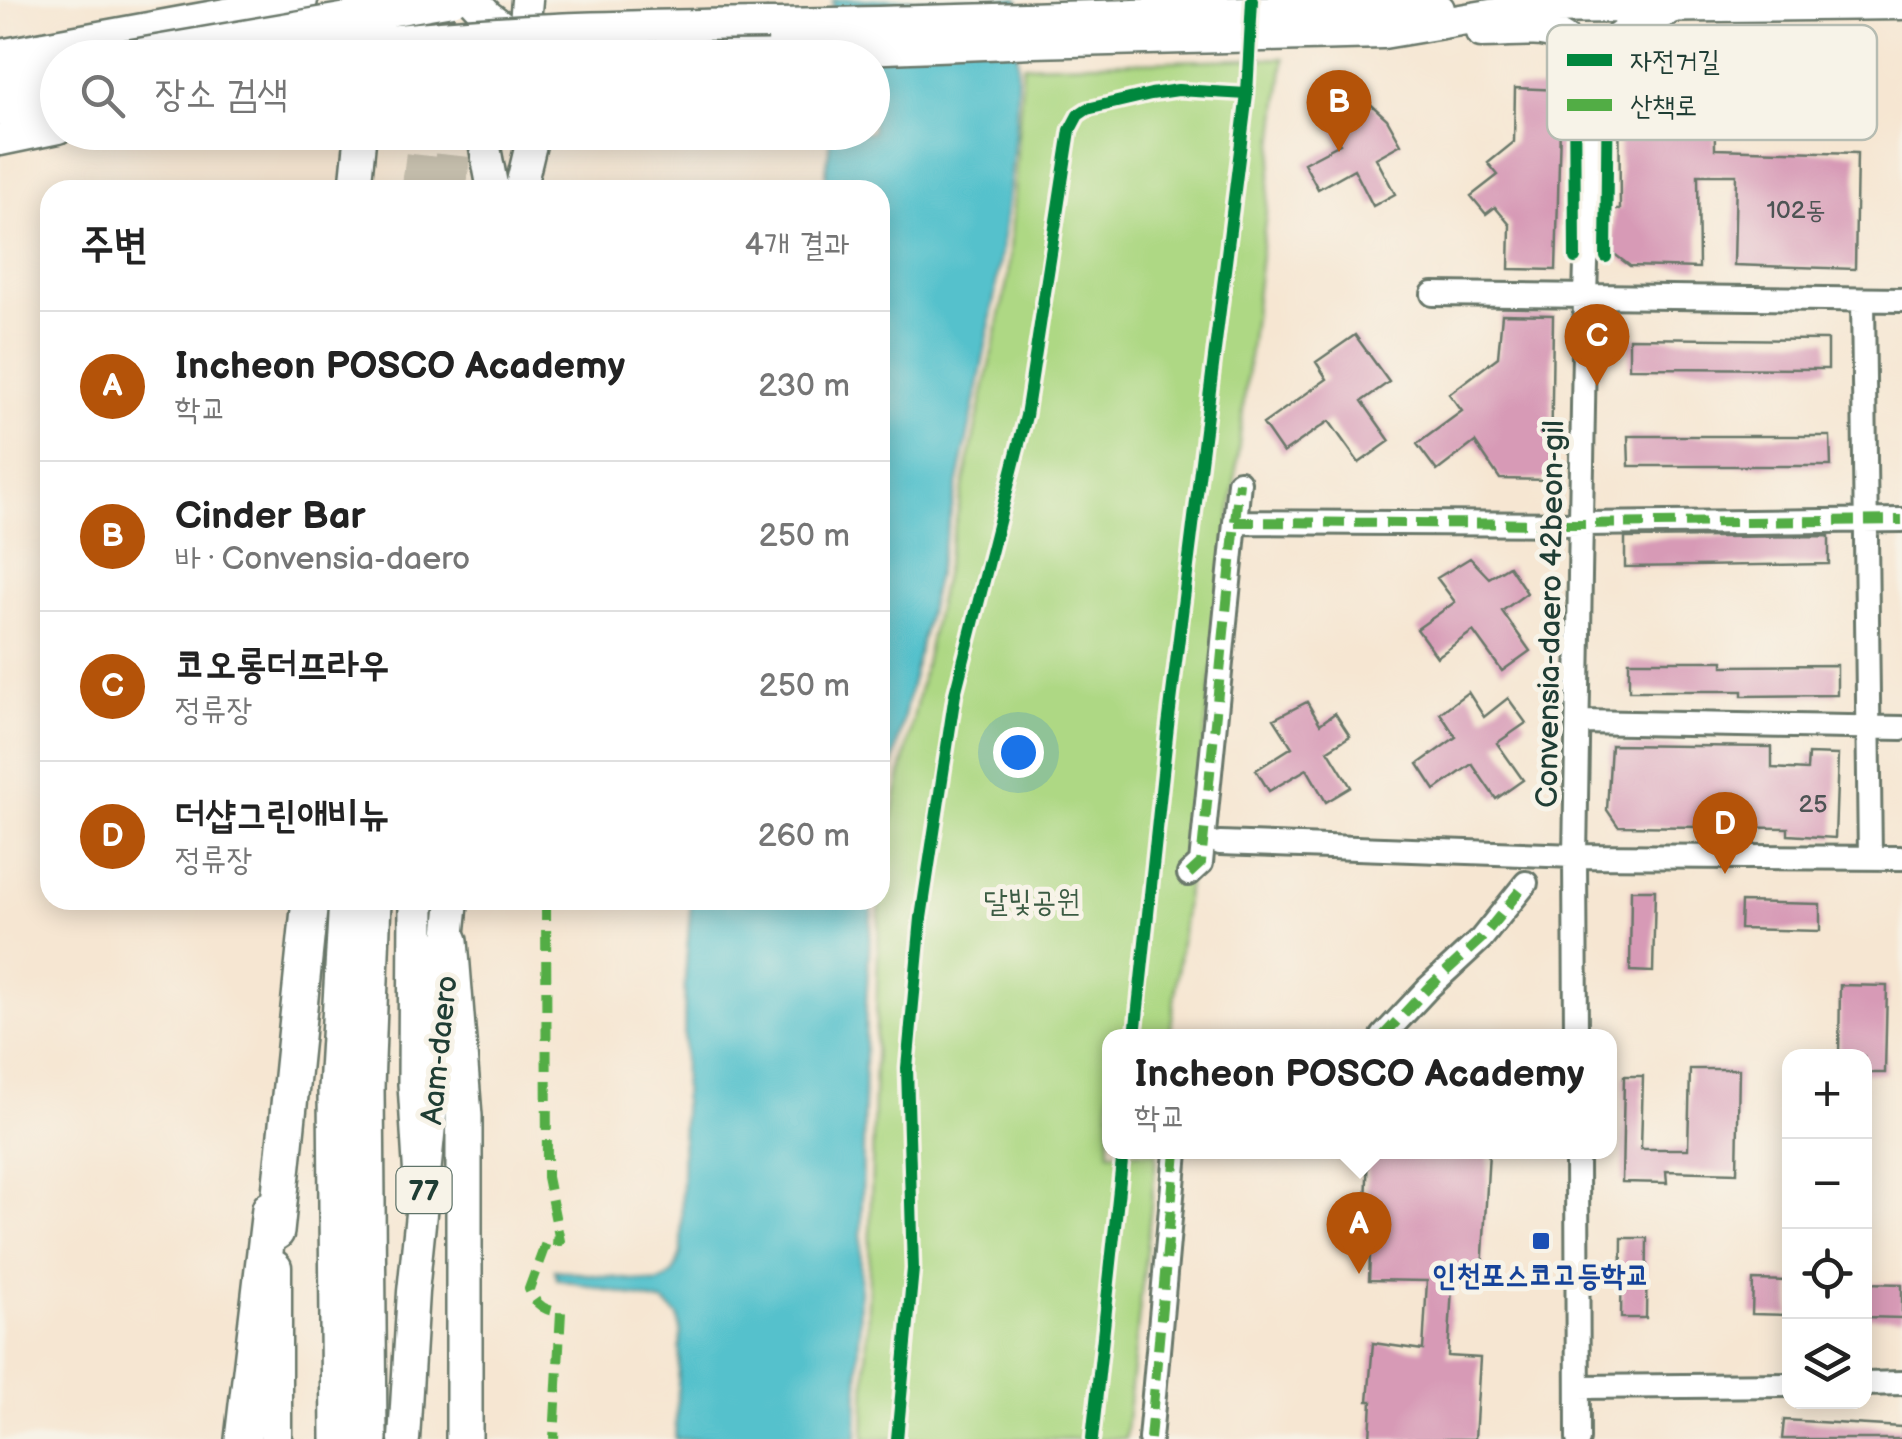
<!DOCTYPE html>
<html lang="ko">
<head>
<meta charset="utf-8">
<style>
  :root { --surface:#fff; --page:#f2f2f2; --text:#222; --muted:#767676; --line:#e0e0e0; --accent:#b45309 }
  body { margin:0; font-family:"Balsamiq Sans","Poor Story",sans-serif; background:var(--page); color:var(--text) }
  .controls { position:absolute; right:30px; bottom:30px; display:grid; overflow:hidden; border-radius:20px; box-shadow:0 5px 25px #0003 }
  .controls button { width:90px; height:90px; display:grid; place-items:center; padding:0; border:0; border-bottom:2px solid var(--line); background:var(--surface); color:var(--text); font:50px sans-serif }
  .you { position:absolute; left:1018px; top:752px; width:35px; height:35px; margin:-25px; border:8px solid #fff; border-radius:50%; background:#1a73e8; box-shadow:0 0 0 15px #1a73e833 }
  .badge { display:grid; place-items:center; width:65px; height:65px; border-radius:50%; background:var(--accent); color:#fff; font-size:32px; font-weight:700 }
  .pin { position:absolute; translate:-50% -82px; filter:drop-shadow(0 2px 5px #0008) }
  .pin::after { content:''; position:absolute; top:52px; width:35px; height:30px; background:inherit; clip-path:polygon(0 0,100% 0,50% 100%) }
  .popup { position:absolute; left:1102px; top:1029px; width:515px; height:130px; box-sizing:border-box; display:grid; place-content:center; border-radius:20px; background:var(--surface); filter:drop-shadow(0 2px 8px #0005); font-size:32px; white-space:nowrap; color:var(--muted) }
  .popup b { font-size:38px; color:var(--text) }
  .popup::after { content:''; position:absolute; left:50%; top:100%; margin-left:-20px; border:20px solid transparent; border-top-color:var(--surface) }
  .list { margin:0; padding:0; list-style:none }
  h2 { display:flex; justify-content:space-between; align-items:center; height:130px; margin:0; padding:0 40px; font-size:42px }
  h2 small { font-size:32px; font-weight:400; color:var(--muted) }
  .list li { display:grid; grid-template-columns:65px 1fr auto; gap:30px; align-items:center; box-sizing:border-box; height:150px; padding:0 40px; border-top:2px solid var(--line) }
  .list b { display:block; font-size:38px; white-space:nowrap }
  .list p { margin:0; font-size:32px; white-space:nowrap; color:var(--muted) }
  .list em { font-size:32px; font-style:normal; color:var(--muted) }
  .icon { flex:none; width:55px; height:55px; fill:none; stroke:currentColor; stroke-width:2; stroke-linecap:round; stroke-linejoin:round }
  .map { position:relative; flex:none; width:1902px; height:1439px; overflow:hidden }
  .search { position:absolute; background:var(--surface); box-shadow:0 5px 25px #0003; left:40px; top:40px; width:850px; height:110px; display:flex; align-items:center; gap:25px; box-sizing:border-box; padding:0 35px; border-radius:55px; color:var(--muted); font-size:38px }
  .panel { position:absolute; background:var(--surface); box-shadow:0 5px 25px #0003; left:40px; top:180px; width:850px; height:730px; border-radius:30px }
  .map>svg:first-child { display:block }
  .green { fill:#aed884; stroke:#668a5c; stroke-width:2.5 }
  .water { fill:#54c1cc; stroke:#3a7f80; stroke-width:2.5 }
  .building { fill:#d79ab6 }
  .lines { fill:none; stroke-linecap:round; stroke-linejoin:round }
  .highway-tunnel { stroke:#cbc4b2; stroke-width:35; stroke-dasharray:35 18; stroke-linecap:butt }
  .minor-casing { stroke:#6a786b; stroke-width:28 }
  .major-casing { stroke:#6a786b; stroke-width:35 }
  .highway-casing { stroke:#6a786b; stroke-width:40 }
  .minor { stroke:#fff; stroke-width:22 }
  .major { stroke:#fff; stroke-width:30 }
  .highway { stroke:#fff; stroke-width:35 }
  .major-bridge-casing { stroke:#6a786b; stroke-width:35; stroke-linecap:butt }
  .major-bridge { stroke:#fff; stroke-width:30 }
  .quiet { stroke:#52ad45; stroke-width:10; stroke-dasharray:20 10; stroke-linecap:butt }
  .cycleway-casing { stroke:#f7f3e8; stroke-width:19 }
  .cycleway { stroke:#00873e; stroke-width:12 }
  .transit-dot { fill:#1a4fb4; stroke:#f7f3e8; stroke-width:4 }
  .labels { text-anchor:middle; stroke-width:10; stroke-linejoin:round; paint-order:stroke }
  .number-label { font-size:25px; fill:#4d5454 }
  .shield { fill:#f7f3e8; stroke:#60746a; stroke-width:2.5 }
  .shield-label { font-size:28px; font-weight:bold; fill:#1f3d34 }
  .street-label { font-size:30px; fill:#1f3d34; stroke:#f7f3e8 }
  .park-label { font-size:30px; fill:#3c5c44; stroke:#f7f3e8 }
  .transit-label { font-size:30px; font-weight:bold; fill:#164399; stroke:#f7f3e8 }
  .key { fill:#f7f3e8; stroke:#b6bcb2; stroke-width:2.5 }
  .key-label { font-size:28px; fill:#1f3d34 }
</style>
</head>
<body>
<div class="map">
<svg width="1902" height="1439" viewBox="0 0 1902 1439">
  <rect width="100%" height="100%" fill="#f7f3e8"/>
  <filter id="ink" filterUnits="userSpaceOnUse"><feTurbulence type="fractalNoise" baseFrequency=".01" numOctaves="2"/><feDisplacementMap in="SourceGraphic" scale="20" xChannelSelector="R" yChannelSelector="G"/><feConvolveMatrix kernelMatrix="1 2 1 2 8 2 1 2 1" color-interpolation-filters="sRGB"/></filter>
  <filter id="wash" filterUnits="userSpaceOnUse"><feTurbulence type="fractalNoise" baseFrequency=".0048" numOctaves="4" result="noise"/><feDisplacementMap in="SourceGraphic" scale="40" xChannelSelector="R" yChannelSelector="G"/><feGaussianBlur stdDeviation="2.25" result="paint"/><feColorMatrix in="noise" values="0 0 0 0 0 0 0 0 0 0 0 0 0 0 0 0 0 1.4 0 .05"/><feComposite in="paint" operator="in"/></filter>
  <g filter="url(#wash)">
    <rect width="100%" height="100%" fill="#f6e6d2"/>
    <path class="green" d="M1284,58l-114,978h-61v116h48l-32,287h-261l16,-549 16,-92 112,-520 15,-213z"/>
    <path class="water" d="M833,0h185c-1,48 1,96 -4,144 -19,217 -80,434 -127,646l-7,53v-653h-56l7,-57 41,-1v-74l-40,-1z
      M691,900h181l-6,105 -9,434h-182l6,-107 -3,-16 -13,-13 -108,-24 -2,-9 101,13c18,-6 20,-14 25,-31l4,-272z"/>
    <g id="blocks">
      <path class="building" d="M1714,82l1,67 142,4 -2,116 -121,-4 2,-90h-38l1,93 -69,-2 -17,-13 1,-44h6l-1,-126z
        M1515,88l46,2 -5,180 -47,-1 1,-44 -15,-18 -9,7 -15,-18 27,-21 -10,-12 26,-21z
        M1364,98l23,21 14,25 -25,14 19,36 -22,12 -19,-37 -36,20 -14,-26 36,-19 -14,-26z
        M1502,314l51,1 -2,165 -51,-1 -25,-37 -38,29 -20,-27 45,-33 -13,-17 49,-37z
        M1355,335l34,47 -27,19 28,40 -31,22 -30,-42 -46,32 -20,-29 64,-45 -11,-17z
        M1629,338l199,2v29l-199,-1z
        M1628,436h202l1,30h-202z
        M1829,536v28l-204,3v-29z
        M1470,558l19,20 20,-12 18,27 -25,18 28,40 -28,20 -29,-40 -36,26 -20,-28 38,-27 -18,-24z
        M1629,661h94v5l114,-1v30l-95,1v-5h-113z
        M1468,692l16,25 24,-19 18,25 -29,20 26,37 -27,19 -24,-35 -37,26 -17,-26 38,-27 -16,-24z
        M1307,702l13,22 15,-11 15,23 -22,14 23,37 -25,15 -19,-33 -38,22 -13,-21 36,-23 -18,-28z
        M1611,745l161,2v21l35,2 1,-16 30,1 -3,83 -47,-3v-7l-170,-2 -11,-16z
        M1631,890h24l-2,82 -23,-1z
        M1741,902l79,2v27l-80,-2z
        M1840,985l47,1 -2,87h-21v-17h-25z
        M1690,1069h49l-2,104 -71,-2 1,12 -45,-1 2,-106h19l-2,73h47z
        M1368,1152h121l-7,119 -29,-2 -5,87 32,2 -5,81h-105l2,-38h-4l5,-58 50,7 4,-69 -58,-1 3,-74 -6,-1z
        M1622,1238h25l-1,80h-25z
        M1753,1280l37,1v34l-38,-1z
        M1864,1283l38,1v34l-38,-1z
        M1784,1420l118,7v12h-120z"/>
    </g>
  </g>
  <g filter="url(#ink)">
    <use href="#blocks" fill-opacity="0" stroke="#6a786b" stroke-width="2.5"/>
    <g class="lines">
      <path class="highway-tunnel" d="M434,58l6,-58
        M463,58l7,-58
        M419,190l7,-58
        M449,190l6,-58"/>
      <g class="minor-casing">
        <path id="minor" d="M1433,294l469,6
          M1863,300l7,557
          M1235,522l348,2 319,-4
          M1580,722l322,6
          M1220,843l355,13 327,2
          M1189,874l12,-11 38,-381
          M1383,1036l45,-48 53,-49 45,-56
          M1576,1036l-1,-180 10,-560 7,-222
          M1577,1152l1,287
          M1864,1384l38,-1
          M1578,1387l212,-2
          M1150,1439l26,-287"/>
      </g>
      <g class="major-casing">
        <path id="major" d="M473,0l15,16 35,26 55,16
          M768,24c224,-3 447,-14 671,-15
          M1481,32c56,0 81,-14 111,42
          M0,55l302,-55
          M522,55l5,-55
          M643,58l390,-16 350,-9 149,-25 370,-4
          M1592,74c19,-40 43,-47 80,-66
          M0,83l58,-13
          M0,110l58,-13
          M482,132l11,58
          M0,140l58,-12
          M355,190l6,-58
          M520,190l14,-58
          M276,1439v-172
          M404,1439l9,-147 40,-392"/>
      </g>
      <g class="highway-casing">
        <path id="highway" d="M417,900l-1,184 7,111
          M450,941l14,175v323
          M276,1232l34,-332
          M243,1439l27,-230
          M339,1439l-3,-350 11,-189
          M369,1439l-3,-352 7,-187"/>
      </g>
      <use href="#minor" class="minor"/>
      <use href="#major" class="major"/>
      <use href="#highway" class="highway"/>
      <g class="major-bridge-casing">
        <path id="major-bridge" d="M116,58l336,-58
          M263,58c167,-29 335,-32 505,-34"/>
      </g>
      <use href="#major-bridge" class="major-bridge"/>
      <path class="quiet" d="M1235,522l348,2 319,-4
        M1189,874l12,-11 38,-381
        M546,900l1,277 13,64 -13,-1 -18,49c7,16 15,22 32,23l-7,127
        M1383,1036l45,-48 53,-49 45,-56
        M1150,1439l26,-287"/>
      <g class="cycleway-casing">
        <path id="cycleway" d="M1574,72l1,186
          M1606,257l2,-180
          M1135,1036l33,-310 79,-632 5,-94
          M897,1439l16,-170 -6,-201 14,-150 34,-224 71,-278 44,-286 8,-15 9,-6 64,-15 27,-4 69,4
          M1092,1439l31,-287"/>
      </g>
      <use href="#cycleway" class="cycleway"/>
    </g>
  </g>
  <rect class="transit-dot" x="1531" y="1231" width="20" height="20" rx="5"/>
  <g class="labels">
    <g class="number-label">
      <text x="1796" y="218">102동</text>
      <text x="1813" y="812">25</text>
    </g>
    <rect class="shield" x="396.5" y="1167" width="55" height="46" rx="8"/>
    <g class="shield-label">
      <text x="424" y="1200">77</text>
    </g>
    <g class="street-label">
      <text transform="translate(1550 614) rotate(-89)" y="10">Convensia-daero 42beon-gil</text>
      <text transform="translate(439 1050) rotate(-84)" y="10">Aam-daero</text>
    </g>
    <g class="park-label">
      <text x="1032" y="911">달빛공원</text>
    </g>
    <g class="transit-label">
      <text x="1541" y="1285">인천포스코고등학교</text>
    </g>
  </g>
  <rect x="1547" y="25" width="330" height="115" rx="15" class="key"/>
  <rect x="1567" y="54" width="45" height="12" fill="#00873e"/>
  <rect x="1567" y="99" width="45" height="12" fill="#52ad45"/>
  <g class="key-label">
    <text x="1630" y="70">자전거길</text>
    <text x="1630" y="115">산책로</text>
  </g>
</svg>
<div class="controls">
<button>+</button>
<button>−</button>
<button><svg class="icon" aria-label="locate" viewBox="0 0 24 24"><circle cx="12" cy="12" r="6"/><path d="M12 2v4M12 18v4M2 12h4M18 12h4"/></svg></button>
<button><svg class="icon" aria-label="layers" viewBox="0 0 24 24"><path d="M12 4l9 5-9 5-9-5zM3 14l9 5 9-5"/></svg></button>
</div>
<div class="you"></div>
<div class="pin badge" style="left:1359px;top:1274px">A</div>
<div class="popup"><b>Incheon POSCO Academy</b>학교</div>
<div class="pin badge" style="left:1339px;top:152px">B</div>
<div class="pin badge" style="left:1597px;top:386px">C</div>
<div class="pin badge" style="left:1725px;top:874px">D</div>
<div class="search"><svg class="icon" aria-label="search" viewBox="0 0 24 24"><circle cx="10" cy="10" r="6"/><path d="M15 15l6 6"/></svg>장소 검색</div>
<section class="panel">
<h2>주변<small>4개 결과</small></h2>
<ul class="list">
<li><span class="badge">A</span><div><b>Incheon POSCO Academy</b><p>학교</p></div><em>230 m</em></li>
<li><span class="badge">B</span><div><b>Cinder Bar</b><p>바 · Convensia-daero</p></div><em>250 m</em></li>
<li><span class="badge">C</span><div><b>코오롱더프라우</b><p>정류장</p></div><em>250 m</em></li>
<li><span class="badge">D</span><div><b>더샵그린애비뉴</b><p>정류장</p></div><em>260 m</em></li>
</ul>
</section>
</div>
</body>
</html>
